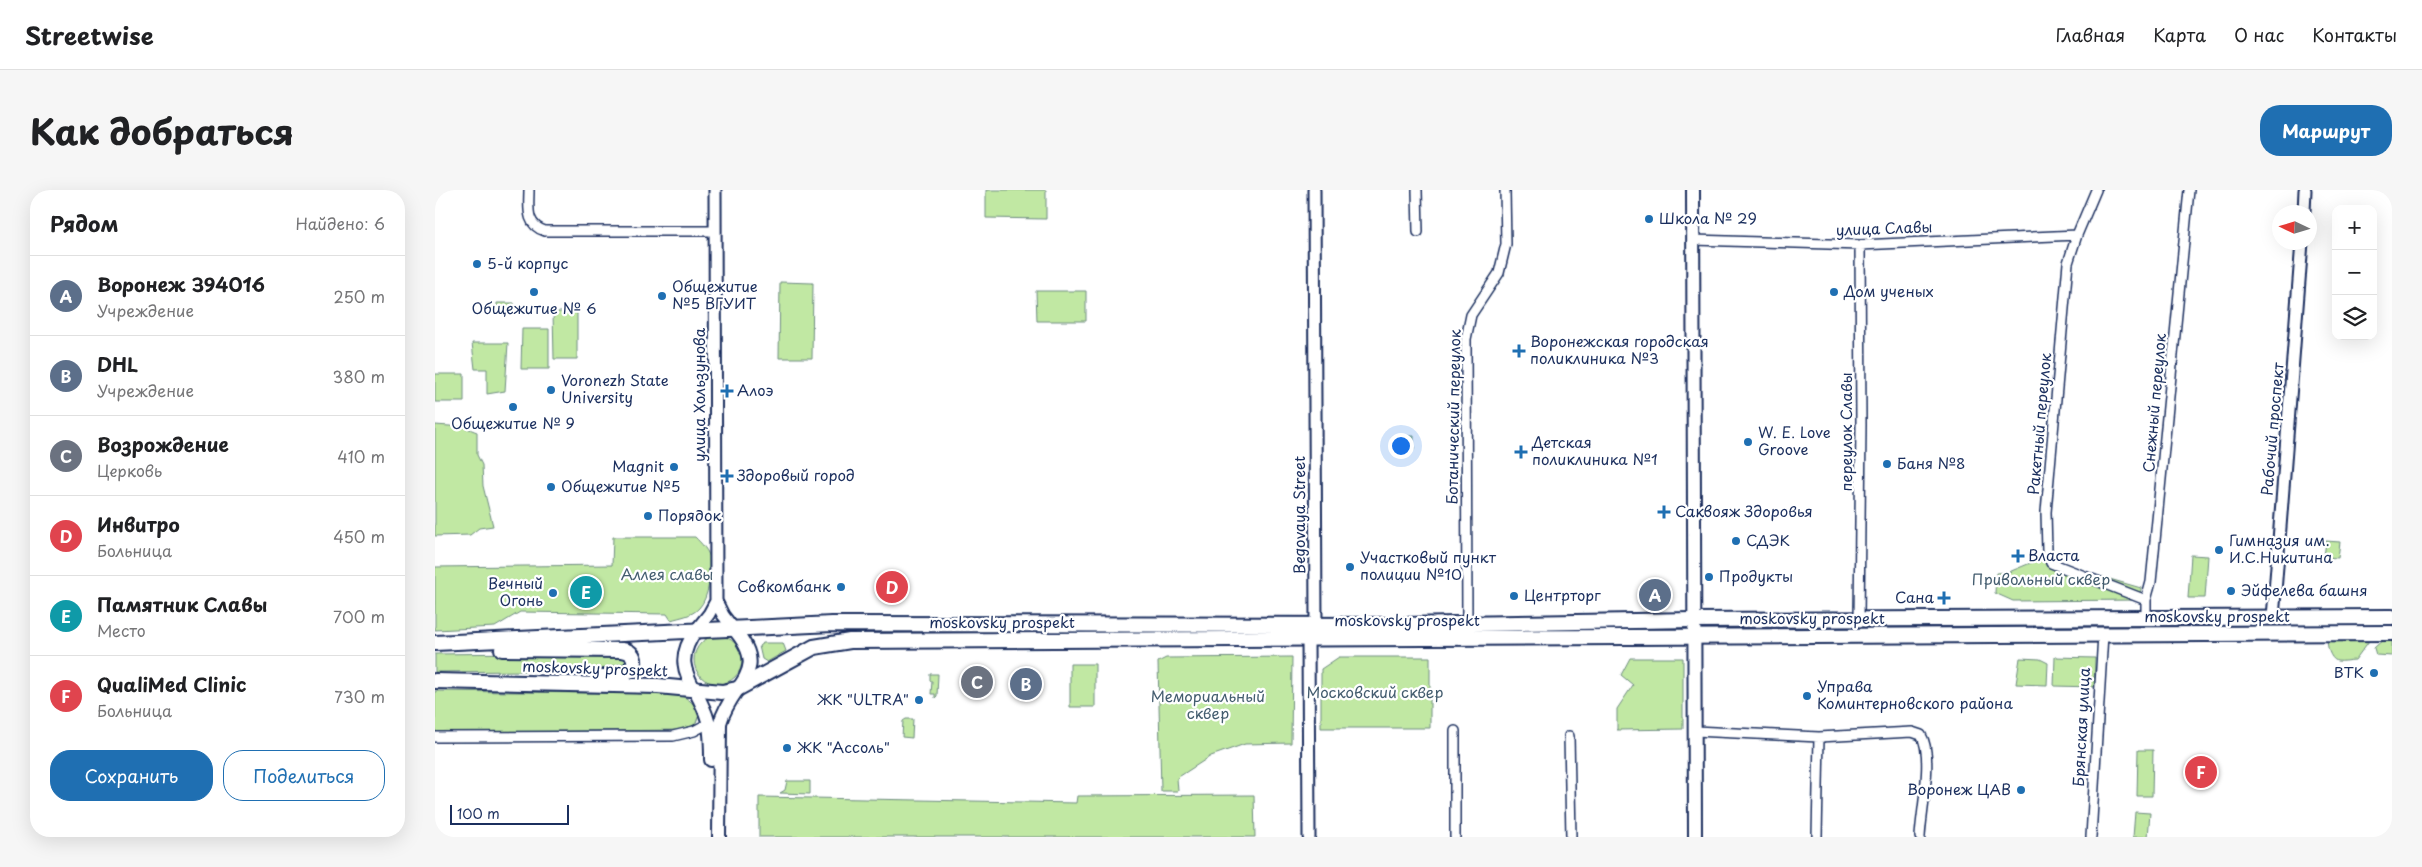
<!DOCTYPE html>
<html lang="ru">
<head>
<meta charset="utf-8">
<style>
  :root { --surface:#fff; --page:#f6f6f6; --text:#202124; --muted:#757577; --line:#e0e0e0; --accent:#1f6fb2 }
  body { margin:0; font-family:"Playpen Sans",sans-serif; background:var(--page); color:var(--text) }
  .controls { position:absolute; right:15px; top:15px; display:grid; overflow:hidden; border-radius:10px; box-shadow:0 5px 20px #0002 }
  .controls button { width:45px; height:45px; display:grid; place-items:center; padding:0; border:0; border-bottom:1px solid var(--line); background:var(--surface); color:var(--text); font:25px sans-serif }
  .compass { position:absolute; left:1837px; top:15px; width:45px; height:45px; border-radius:50%; background:var(--surface); box-shadow:0 5px 20px #0002; rotate:274deg }
  .scale { position:absolute; left:15px; bottom:12px; width:119px; box-sizing:border-box; padding-left:5px; border:2px solid #1b2f5e; border-top:0; font-size:14px; line-height:18px; white-space:nowrap; color:#1b2f5e; -webkit-text-stroke:4px #fff; paint-order:stroke }
  .you { position:absolute; left:965px; top:255px; width:18px; height:18px; margin:-12px; border:4px solid #fff; border-radius:50%; background:#1a73e8; box-shadow:0 0 0 8px #1a73e833 }
  .badge { display:grid; place-items:center; width:32px; height:32px; border-radius:50%; background:var(--accent); color:#fff; font-size:16px; font-weight:700 }
  .pin { position:absolute; translate:-50% -50%; border:2px solid #fff; box-shadow:0 1px 5px #0006 }
  .list { margin:0; padding:0; list-style:none }
  h2 { display:flex; justify-content:space-between; align-items:center; height:65px; margin:0; padding:0 20px; font-size:21px }
  h2 small { font-size:16px; font-weight:400; color:var(--muted) }
  .list li { display:grid; grid-template-columns:32px 1fr auto; gap:15px; align-items:center; box-sizing:border-box; height:80px; padding:0 20px; border-top:1px solid var(--line) }
  .list b { display:block; font-size:19px; white-space:nowrap }
  .list p { margin:0; font-size:16px; white-space:nowrap; color:var(--muted) }
  .list em { font-size:16px; font-style:normal; color:var(--muted) }
  .actions { display:flex; gap:10px; padding:15px 20px }
  .actions a { flex:1; padding:11px 0; border:1px solid var(--accent); border-radius:20px; text-align:center; font-size:18px; color:var(--accent) }
  .actions .main { background:var(--accent); color:#fff }
  .icon { flex:none; width:28px; height:28px; fill:none; stroke:currentColor; stroke-width:2; stroke-linecap:round; stroke-linejoin:round }
  .map { position:relative; flex:none; width:1957px; height:647px; overflow:hidden; border-radius:20px }
  header { display:flex; align-items:center; gap:30px; box-sizing:border-box; height:70px; padding:0 25px; background:var(--surface); border-bottom:1px solid var(--line) }
  header strong { font-size:24px }
  nav { display:flex; gap:28px; margin-inline-start:auto; font-size:18px }
  .intro { display:flex; align-items:center; justify-content:space-between; box-sizing:border-box; height:120px; padding:0 30px }
  h1 { margin:0; font-size:35px }
  .button { padding:12px 22px; border-radius:20px; background:var(--accent); color:#fff; font-size:18px; font-weight:700 }
  main { display:flex; gap:30px; padding:0 30px }
  aside { flex:1; background:var(--surface); border-radius:20px; box-shadow:0 5px 20px #0002 }
  .map>svg:first-child { display:block }
  .green { fill:#c1e8a3; stroke:#6e8c80 }
  .lines { fill:none; stroke-linecap:round; stroke-linejoin:round }
  .minor-casing { stroke:#1b2f5e; stroke-width:12 }
  .tertiary-casing { stroke:#1b2f5e; stroke-width:15 }
  .secondary-casing { stroke:#1b2f5e; stroke-width:16 }
  .primary-casing { stroke:#1b2f5e; stroke-width:18 }
  .minor { stroke:#fff; stroke-width:9 }
  .tertiary { stroke:#fff; stroke-width:11 }
  .secondary { stroke:#fff; stroke-width:12 }
  .primary { stroke:#fff; stroke-width:14 }
  .poi-dot { fill:#1f6fb2; stroke:#fff; stroke-width:2 }
  .labels { text-anchor:middle; stroke-width:4.5; stroke-linejoin:round; paint-order:stroke }
  .poi-label { font-size:15px; fill:#1b2f5e; stroke:#fff; text-anchor:start }
  .street-label { font-size:15px; fill:#1b2f5e; stroke:#fff }
  .park-label { font-size:15px; fill:#445d6f; stroke:#fff }
</style>
</head>
<body>
<header>
<strong>Streetwise</strong>
<nav><a>Главная</a><a>Карта</a><a>О нас</a><a>Контакты</a></nav>
</header>
<div class="intro"><h1>Как добраться</h1><a class="button">Маршрут</a></div>
<main>
<aside>
<h2>Рядом<small>Найдено: 6</small></h2>
<ul class="list">
<li><span class="badge" style="background:#5c6f8a">A</span><div><b>Воронеж 394016</b><p>Учреждение</p></div><em>250 m</em></li>
<li><span class="badge" style="background:#5c6f8a">B</span><div><b>DHL</b><p>Учреждение</p></div><em>380 m</em></li>
<li><span class="badge" style="background:#6b7280">C</span><div><b>Возрождение</b><p>Церковь</p></div><em>410 m</em></li>
<li><span class="badge" style="background:#e0444e">D</span><div><b>Инвитро</b><p>Больница</p></div><em>450 m</em></li>
<li><span class="badge" style="background:#0f9aa8">E</span><div><b>Памятник Славы</b><p>Место</p></div><em>700 m</em></li>
<li><span class="badge" style="background:#e0444e">F</span><div><b>QualiMed Clinic</b><p>Больница</p></div><em>730 m</em></li>
</ul>
<div class="actions"><a class="main">Сохранить</a><a>Поделиться</a></div>
</aside>
<div class="map">
<svg width="1957" height="647" viewBox="0 0 1957 647">
  <rect width="100%" height="100%" fill="#fff"/>
  <filter id="ink" filterUnits="userSpaceOnUse"><feTurbulence type="fractalNoise" baseFrequency=".02" numOctaves="2"/><feDisplacementMap in="SourceGraphic" scale="10" xChannelSelector="R" yChannelSelector="G"/><feConvolveMatrix kernelMatrix="1 2 1 2 8 2 1 2 1" color-interpolation-filters="sRGB"/></filter>
  <g filter="url(#ink)">
    <path class="green" d="M551,0h60v29l-60,-1z
      M345,92l33,1 -1,75h-33z
      M601,101h50v30h-49z
      M62,113h17v10l-17,-1z
      M118,122h24v47h-23z
      M87,139h27v40h-28z
      M37,153h36l-3,48 -18,3v-25h-12z
      M0,184h29v28h-29z
      M0,235l29,2 13,5v23l5,10 1,21 10,40 -14,2 -9,7 -35,1z
      M957,246h22v14h-21z
      M178,347h82c6,6 14,14 15,22 1,14 -1,39 -11,49 -7,8 -19,9 -28,12l-4,-6 -147,-2 -25,15 -60,3v-63l177,-2z
      M1891,351l14,1 -2,16 -14,-1z
      M1756,365l17,1 -3,42h-17z
      M1605,369l101,29 -1,12 -127,1 -18,-8 1,-20 13,-1z
      M259 470a24 24 0 1 1 48 0a24 24 0 1 1-48 0Z
      M1950,448h7v18l-16,-1 -2,-7z
      M1893,449h40l1,2 -14,19c-5,0 -13,2 -18,1 -7,-2 -11,-16 -9,-22z
      M328,453h20l3,8 -19,11 -5,-3 -3,-13z
      M185,462l11,7 -11,11 -185,2v-18z
      M857,467l-1,86 -46,1 -34,12 -34,22 1,13h-17l-3,-129 8,-4z
      M904,467h91v71h-109v-59z
      M1620,467l40,1 -1,29 -40,-1z
      M1195,468h53v71l-66,1v-21l16,-24 -12,-10z
      M1585,468l20,1 8,4 -1,22 -31,-1z
      M635,474h25v43h-25z
      M495,484h8l-1,22 -2,2v-4h-4l1,-13h-2z
      M0,501l237,3c13,1 22,7 27,21l-4,10 -15,5 -245,3z
      M471,529h7l-1,19 -10,-1 1,-16z
      M1703,560h15l-1,46h-15z
      M352,591h23v13l-30,-1 5,-3z
      M819,605l1,42h-496v-40l317,6 1,-7z
      M1700,622l15,1 -2,24h-15z"/>
    <g class="lines">
      <g class="minor-casing">
        <path id="minor" d="M94,0c0,17 -4,35 16,41h170
          M982,0l1,42
          M1661,0l-19,45 -9,28 -22,249 1,40 4,11 95,37
          M1258,50l167,5 217,-10
          M1711,428v-18l5,-18 38,-392
          M1424,430l2,-196 -1,-179
          M1032,434l-1,-285 5,-24 28,-42 7,-29 -1,-54
          M1020,541v106
          M1260,541l124,6 93,-5 9,3c13,20 0,77 -1,102
          M1134,546l2,101
          M0,547l238,-1 21,-5 15,-8
          M1382,647l2,-100
          M1656,647l12,-203"/>
      </g>
      <g class="tertiary-casing">
        <path id="tertiary" d="M280,0l1,411 7,14 10,13
          M1869,22l1,-22
          M1838,428l29,-376
          M262,439l12,-15 7,-13
          M874,647l-1,-199 8,-14 -2,-434"/>
      </g>
      <g class="secondary-casing">
        <path id="secondary" d="M1258,0l2,647
          M262,439c-30,40 1,54 11,92 3,12 3,27 3,39
          M284,647l1,-114c12,-42 52,-50 13,-95"/>
      </g>
      <g class="primary-casing">
        <path id="primary" d="M0,453l397,-19 568,1 293,-5 699,-3
          M67,459l120,1c8,1 13,5 12,14l-5,7 -32,8
          M0,491l223,5 64,6 15,-3 77,-42 36,-6 1542,-8"/>
      </g>
      <use href="#minor" class="minor"/>
      <use href="#tertiary" class="tertiary"/>
      <use href="#secondary" class="secondary"/>
      <use href="#primary" class="primary"/>
    </g>
  </g>
  <g class="poi-dot">
    <circle cx="1214" cy="29" r="5"/>
    <circle cx="42" cy="74" r="5"/>
    <circle cx="99" cy="102" r="5"/>
    <circle cx="1399" cy="102" r="5"/>
    <circle cx="227" cy="106" r="5"/>
    <path d="M1081.5 153.5h5v5h5v5h-5v5h-5v-5h-5v-5h5z"/>
    <circle cx="116" cy="200" r="5"/>
    <path d="M289.5 193.5h5v5h5v5h-5v5h-5v-5h-5v-5h5z"/>
    <circle cx="78" cy="217" r="5"/>
    <circle cx="1313" cy="252" r="5"/>
    <path d="M1083.5 254.5h5v5h5v5h-5v5h-5v-5h-5v-5h5z"/>
    <circle cx="1452" cy="274" r="5"/>
    <circle cx="239" cy="277" r="5"/>
    <path d="M289.5 278.5h5v5h5v5h-5v5h-5v-5h-5v-5h5z"/>
    <circle cx="116" cy="297" r="5"/>
    <path d="M1226.5 314.5h5v5h5v5h-5v5h-5v-5h-5v-5h5z"/>
    <circle cx="213" cy="326" r="5"/>
    <circle cx="1301" cy="351" r="5"/>
    <circle cx="1784" cy="360" r="5"/>
    <path d="M1580.5 358.5h5v5h5v5h-5v5h-5v-5h-5v-5h5z"/>
    <circle cx="915" cy="377" r="5"/>
    <circle cx="1274" cy="387" r="5"/>
    <circle cx="406" cy="397" r="5"/>
    <circle cx="1796" cy="401" r="5"/>
    <circle cx="118" cy="403" r="5"/>
    <circle cx="1079" cy="406" r="5"/>
    <path d="M1506.5 400.5h5v5h5v5h-5v5h-5v-5h-5v-5h5z"/>
    <circle cx="1939" cy="483" r="5"/>
    <circle cx="1372" cy="506" r="5"/>
    <circle cx="484" cy="510" r="5"/>
    <circle cx="352" cy="558" r="5"/>
    <circle cx="1586" cy="600" r="5"/>
  </g>
  <g class="labels">
    <g class="poi-label">
      <text x="1224" y="34">Школа № 29</text>
      <text x="52" y="79">5-й корпус</text>
      <text x="237" y="102">Общежитие<tspan x="237" dy="17">№5 ВГУИТ</tspan></text>
      <text x="1409" y="107">Дом ученых</text>
      <text x="99" y="124" text-anchor="middle">Общежитие № 6</text>
      <text x="1095" y="157">Воронежская городская<tspan x="1095" dy="17">поликлиника №3</tspan></text>
      <text x="126" y="196">Voronezh State<tspan x="126" dy="17">University</tspan></text>
      <text x="302" y="206">Алоэ</text>
      <text x="78" y="239" text-anchor="middle">Общежитие № 9</text>
      <text x="1323" y="248">W. E. Love<tspan x="1323" dy="17">Groove</tspan></text>
      <text x="1097" y="258">Детская<tspan x="1097" dy="17">поликлиника №1</tspan></text>
      <text x="1462" y="279">Баня №8</text>
      <text x="229" y="282" text-anchor="end">Magnit</text>
      <text x="302" y="291">Здоровый город</text>
      <text x="126" y="302">Общежитие №5</text>
      <text x="1240" y="327">Саквояж Здоровья</text>
      <text x="223" y="331">Порядок</text>
      <text x="1311" y="356">СДЭК</text>
      <text x="1794" y="356">Гимназия им.<tspan x="1794" dy="17">И.С.Никитина</tspan></text>
      <text x="1593" y="371">Власта</text>
      <text x="925" y="373">Участковый пункт<tspan x="925" dy="17">полиции №10</tspan></text>
      <text x="1284" y="392">Продукты</text>
      <text x="108" y="399" text-anchor="end">Вечный<tspan x="108" dy="17">Огонь</tspan></text>
      <text x="396" y="402" text-anchor="end">Совкомбанк</text>
      <text x="1806" y="406">Эйфелева башня</text>
      <text x="1089" y="411">Центрторг</text>
      <text x="1499" y="413" text-anchor="end">Сана</text>
      <text x="1929" y="488" text-anchor="end">ВТК</text>
      <text x="1382" y="502">Управа<tspan x="1382" dy="17">Коминтерновского района</tspan></text>
      <text x="474" y="515" text-anchor="end">ЖК "ULTRA"</text>
      <text x="362" y="563">ЖК "Ассоль"</text>
      <text x="1576" y="605" text-anchor="end">Воронеж ЦАВ</text>
    </g>
    <g class="street-label">
      <text transform="translate(1449 39) rotate(-2)" y="5">улица Славы</text>
      <text transform="translate(265 205) rotate(-90)" y="5">улица Хользунова</text>
      <text transform="translate(1720 213) rotate(-85)" y="5">Снежный переулок</text>
      <text transform="translate(1019 227) rotate(-89)" y="5">Ботанический переулок</text>
      <text transform="translate(1605 234) rotate(-85)" y="5">Ракетный переулок</text>
      <text transform="translate(1838 239) rotate(-85)" y="5">Рабочий проспект</text>
      <text transform="translate(1412 242) rotate(-90)" y="5">переулок Славы</text>
      <text transform="translate(865 325) rotate(-90)" y="5">Begovaya Street</text>
      <text x="1782" y="432">moskovsky prospekt</text>
      <text x="1377" y="434">moskovsky prospekt</text>
      <text x="972" y="436">moskovsky prospekt</text>
      <text x="567" y="438">moskovsky prospekt</text>
      <text transform="translate(160 479) rotate(2)" y="5">moskovsky prospekt</text>
      <text transform="translate(1647 537) rotate(-87)" y="5">Брянская улица</text>
    </g>
    <g class="park-label">
      <text x="232" y="390">Аллея славы</text>
      <text x="1606" y="395">Привольный сквер</text>
      <text x="940" y="508">Московский сквер</text>
      <text x="773" y="512">Мемориальный<tspan x="773" dy="17">сквер</tspan></text>
    </g>
  </g>
</svg>
<div class="controls">
<button>+</button>
<button>−</button>
<button><svg class="icon" aria-label="layers" viewBox="0 0 24 24"><path d="M12 4l9 5-9 5-9-5zM3 14l9 5 9-5"/></svg></button>
</div>
<svg class="compass" viewBox="-18 -18 36 36"><path d="M0-13l5 13h-10z" fill="#e53935"/><path d="M0 13l5-13h-10z" fill="#757577"/></svg>
<div class="scale">100 m</div>
<div class="you"></div>
<div class="pin badge" style="left:1220px;top:405px;background:#5c6f8a">A</div>
<div class="pin badge" style="left:591px;top:494px;background:#5c6f8a">B</div>
<div class="pin badge" style="left:542px;top:492px;background:#6b7280">C</div>
<div class="pin badge" style="left:457px;top:397px;background:#e0444e">D</div>
<div class="pin badge" style="left:151px;top:402px;background:#0f9aa8">E</div>
<div class="pin badge" style="left:1766px;top:582px;background:#e0444e">F</div>
</div>
</main>
</body>
</html>
